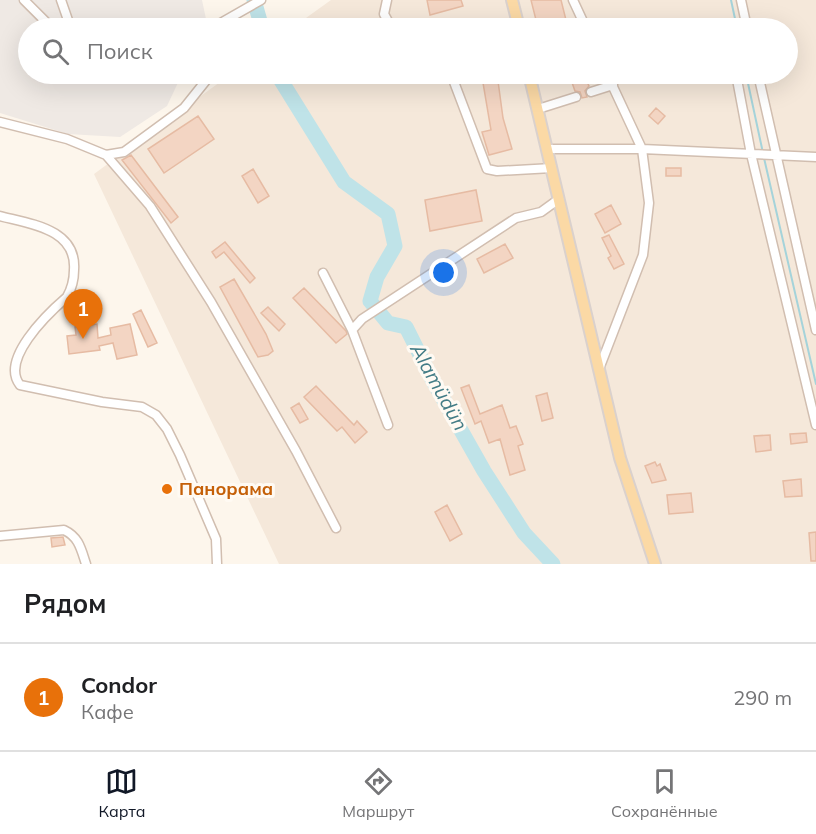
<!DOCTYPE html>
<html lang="ru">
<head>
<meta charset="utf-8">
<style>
  :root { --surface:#fff; --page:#f6f6f6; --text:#202124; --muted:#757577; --line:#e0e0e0; --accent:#111827 }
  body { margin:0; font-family:Mulish,sans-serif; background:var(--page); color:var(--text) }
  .you { position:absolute; left:444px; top:273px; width:21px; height:21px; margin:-15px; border:4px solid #fff; border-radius:50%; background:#1a73e8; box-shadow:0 0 0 9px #1a73e833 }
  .badge { display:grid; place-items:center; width:39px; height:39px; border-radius:50%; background:var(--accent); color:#fff; font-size:20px; font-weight:700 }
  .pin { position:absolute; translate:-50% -50px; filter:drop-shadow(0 2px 3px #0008) }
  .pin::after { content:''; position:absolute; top:32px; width:21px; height:18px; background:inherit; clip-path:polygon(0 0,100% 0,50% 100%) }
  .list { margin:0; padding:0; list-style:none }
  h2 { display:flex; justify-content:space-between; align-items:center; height:78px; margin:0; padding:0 24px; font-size:26px }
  h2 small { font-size:20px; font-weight:400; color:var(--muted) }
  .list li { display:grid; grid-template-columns:39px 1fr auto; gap:18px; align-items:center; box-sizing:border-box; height:108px; padding:0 24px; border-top:2px solid var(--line) }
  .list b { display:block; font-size:22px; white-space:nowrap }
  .list p { margin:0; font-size:20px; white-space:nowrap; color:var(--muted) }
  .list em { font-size:20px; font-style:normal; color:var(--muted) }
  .icon { flex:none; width:33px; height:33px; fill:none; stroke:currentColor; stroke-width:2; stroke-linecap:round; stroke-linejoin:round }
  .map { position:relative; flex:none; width:816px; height:564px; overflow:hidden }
  .search { position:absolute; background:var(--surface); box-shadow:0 6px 24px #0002; left:18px; right:18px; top:18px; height:66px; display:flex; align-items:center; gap:15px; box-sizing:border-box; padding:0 21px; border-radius:33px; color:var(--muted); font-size:22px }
  .sheet { height:186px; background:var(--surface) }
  nav { display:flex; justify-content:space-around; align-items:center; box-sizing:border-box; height:84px; border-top:2px solid var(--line); background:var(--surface); font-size:16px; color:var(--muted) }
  nav a { display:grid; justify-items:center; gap:3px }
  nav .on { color:var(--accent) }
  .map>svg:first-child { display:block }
  .residential { fill:#f5e8da }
  .industrial { fill:#efe9e4 }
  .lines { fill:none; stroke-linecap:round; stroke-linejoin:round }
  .stream { stroke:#a5d3da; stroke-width:2 }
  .river { stroke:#bfe3e8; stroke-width:15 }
  .building { fill:#f3d5c3; stroke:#e6bba3; stroke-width:1.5 }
  .minor-casing { stroke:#d1beb0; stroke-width:11 }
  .major-casing { stroke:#dad1cd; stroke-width:14 }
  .minor { stroke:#fff; stroke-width:8 }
  .major { stroke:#fbd9a5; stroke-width:10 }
  .food-dot { fill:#e8710a; stroke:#fffaf3; stroke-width:2 }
  .labels { text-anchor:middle; stroke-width:6; stroke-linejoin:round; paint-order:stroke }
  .food-label { font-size:18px; font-weight:bold; fill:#c56008; stroke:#fffaf3; text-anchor:start }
  .water-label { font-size:20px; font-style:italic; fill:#437c86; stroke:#fffaf3 }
</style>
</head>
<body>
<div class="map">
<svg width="816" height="564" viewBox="0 0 816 564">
  <rect width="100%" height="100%" fill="#fdf6ec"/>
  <path class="residential" d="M331,0h485v564h-537l-185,-390 137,-100h557v-46h-496z"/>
  <path class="industrial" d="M0,0h202l4,19 -4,9h-174v46h154l-15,32 -47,31 -52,-3 -68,-21z"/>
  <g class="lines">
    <path class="stream" d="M731,0l6,28
      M746,74l17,79
      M764,158l52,226"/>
    <path class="river" d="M254,0l8,28
      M277,74l67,108 44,32 7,32 -18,31 -7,24 18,22 18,4 26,52 52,92 40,62 29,31"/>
  </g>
  <path class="building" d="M427,0h34l2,6 -33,9z
    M531,0h30l7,28h-30z
    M569,74h14l6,12 -4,5 2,6 -5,1 -2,-6 -5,-1z
    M498,81l5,37 9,31 -23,6 -7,-23 9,-2 -8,-47z
    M656,108l9,8 -7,8 -9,-8z
    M198,116l16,23 -50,34 -16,-24z
    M131,155l47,62 -7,6 -49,-63z
    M666,168h15v8h-15z
    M253,169l16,27 -11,7 -16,-27z
    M476,190l6,31 -52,10 -5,-31z
    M611,205l10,19 -16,9 -10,-19z
    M609,235l15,29 -10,5 -6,-11 3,-2 -9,-18z
    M225,242l30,36 -5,5 -26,-31 -8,6 -4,-6z
    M505,244l8,14 -29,15 -7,-14z
    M234,279l32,55 7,17 -5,4 -10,2 -38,-70z
    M304,288l42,43 1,3 -11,9 -43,-45z
    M268,307l17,17 -6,7 -18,-18z
    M141,310l16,33 -9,4 -15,-33z
    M97,324l1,14 13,-3 -1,-7 20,-4 7,31 -20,4 -4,-16 -14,3 1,4 -31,4 -2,-18 9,-1 -1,-8z
    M469,385l11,29 22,-9 8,23 6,-2 7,18 -5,2 7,24 -15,5 -10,-36 -11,4 -8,-22 -6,3 -14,-36z
    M316,386l38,39 3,-4 10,11 -12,11 -13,-16 -5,4 -33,-34z
    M547,393l6,25 -11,3 -6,-25z
    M299,403l9,16 -8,4 -9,-15z
    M806,433l1,9 -16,2 -1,-10z
    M770,435l1,15 -15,2 -2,-16z
    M655,462l2,4 3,-2 6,16 -14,3 -7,-17z
    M801,479l1,17 -17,1 -2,-16z
    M691,493l2,19 -24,2 -2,-19z
    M447,505l15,29 -12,7 -15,-29z
    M816,532v29h-5l-2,-28z
    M63,537l2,8 -13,2 -1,-9z"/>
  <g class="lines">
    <g class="minor-casing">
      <path id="minor" d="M24,0l28,28
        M61,0l8,23
        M387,0l-3,14 6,11 7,3
        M573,0l13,28
        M741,0l6,28
        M217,28l2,-4 42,-24
        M451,74l36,95 10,2 55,-3
        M537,74h6
        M736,74l15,80 65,271
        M758,74l58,256
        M591,92l22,-7
        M538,109l38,-12
        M0,122l67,17 39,16 18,-3 60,-44 24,-30v-4
        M547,149h95l174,8
        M106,155l44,51 61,96 85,149 40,77
        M0,216c31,8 77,13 74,54 0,11 -2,18 -7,27 -21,18 -67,63 -47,88l82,17 40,5 14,8 11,14 13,26 36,84 1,25
        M323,273l29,57 10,-11 154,-101 25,-6 18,-13
        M352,330l36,95
        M599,369l44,-114 6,-52 -7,-54 -35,-75
        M0,536l64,-6c15,7 17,19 22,34"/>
    </g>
    <g class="major-casing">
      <path id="major" d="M512,0l7,28
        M529,74l91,384 35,106"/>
    </g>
    <use href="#minor" class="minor"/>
    <use href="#major" class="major"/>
  </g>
  <circle class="food-dot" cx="167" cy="489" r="6"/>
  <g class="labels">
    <g class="food-label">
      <text x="179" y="495">Панорама</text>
    </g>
    <g class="water-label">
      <text transform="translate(439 387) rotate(61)" y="7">Alamüdün</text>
    </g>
  </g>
</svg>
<div class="you"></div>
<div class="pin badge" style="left:83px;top:339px;background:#e8710a">1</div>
<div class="search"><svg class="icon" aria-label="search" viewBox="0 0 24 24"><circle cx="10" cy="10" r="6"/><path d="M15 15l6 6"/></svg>Поиск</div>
</div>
<section class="sheet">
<h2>Рядом<small></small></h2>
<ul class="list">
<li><span class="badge" style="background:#e8710a">1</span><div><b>Condor</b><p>Кафе</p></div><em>290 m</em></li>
</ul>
</section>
<nav>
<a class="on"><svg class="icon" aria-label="map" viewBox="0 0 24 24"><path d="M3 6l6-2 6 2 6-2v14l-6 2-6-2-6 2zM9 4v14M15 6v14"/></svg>Карта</a>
<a><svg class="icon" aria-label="directions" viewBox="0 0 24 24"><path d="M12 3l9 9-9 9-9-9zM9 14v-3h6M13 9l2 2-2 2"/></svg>Маршрут</a>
<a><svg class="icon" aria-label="saved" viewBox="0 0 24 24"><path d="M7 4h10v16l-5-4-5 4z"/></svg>Сохранённые</a>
</nav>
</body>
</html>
